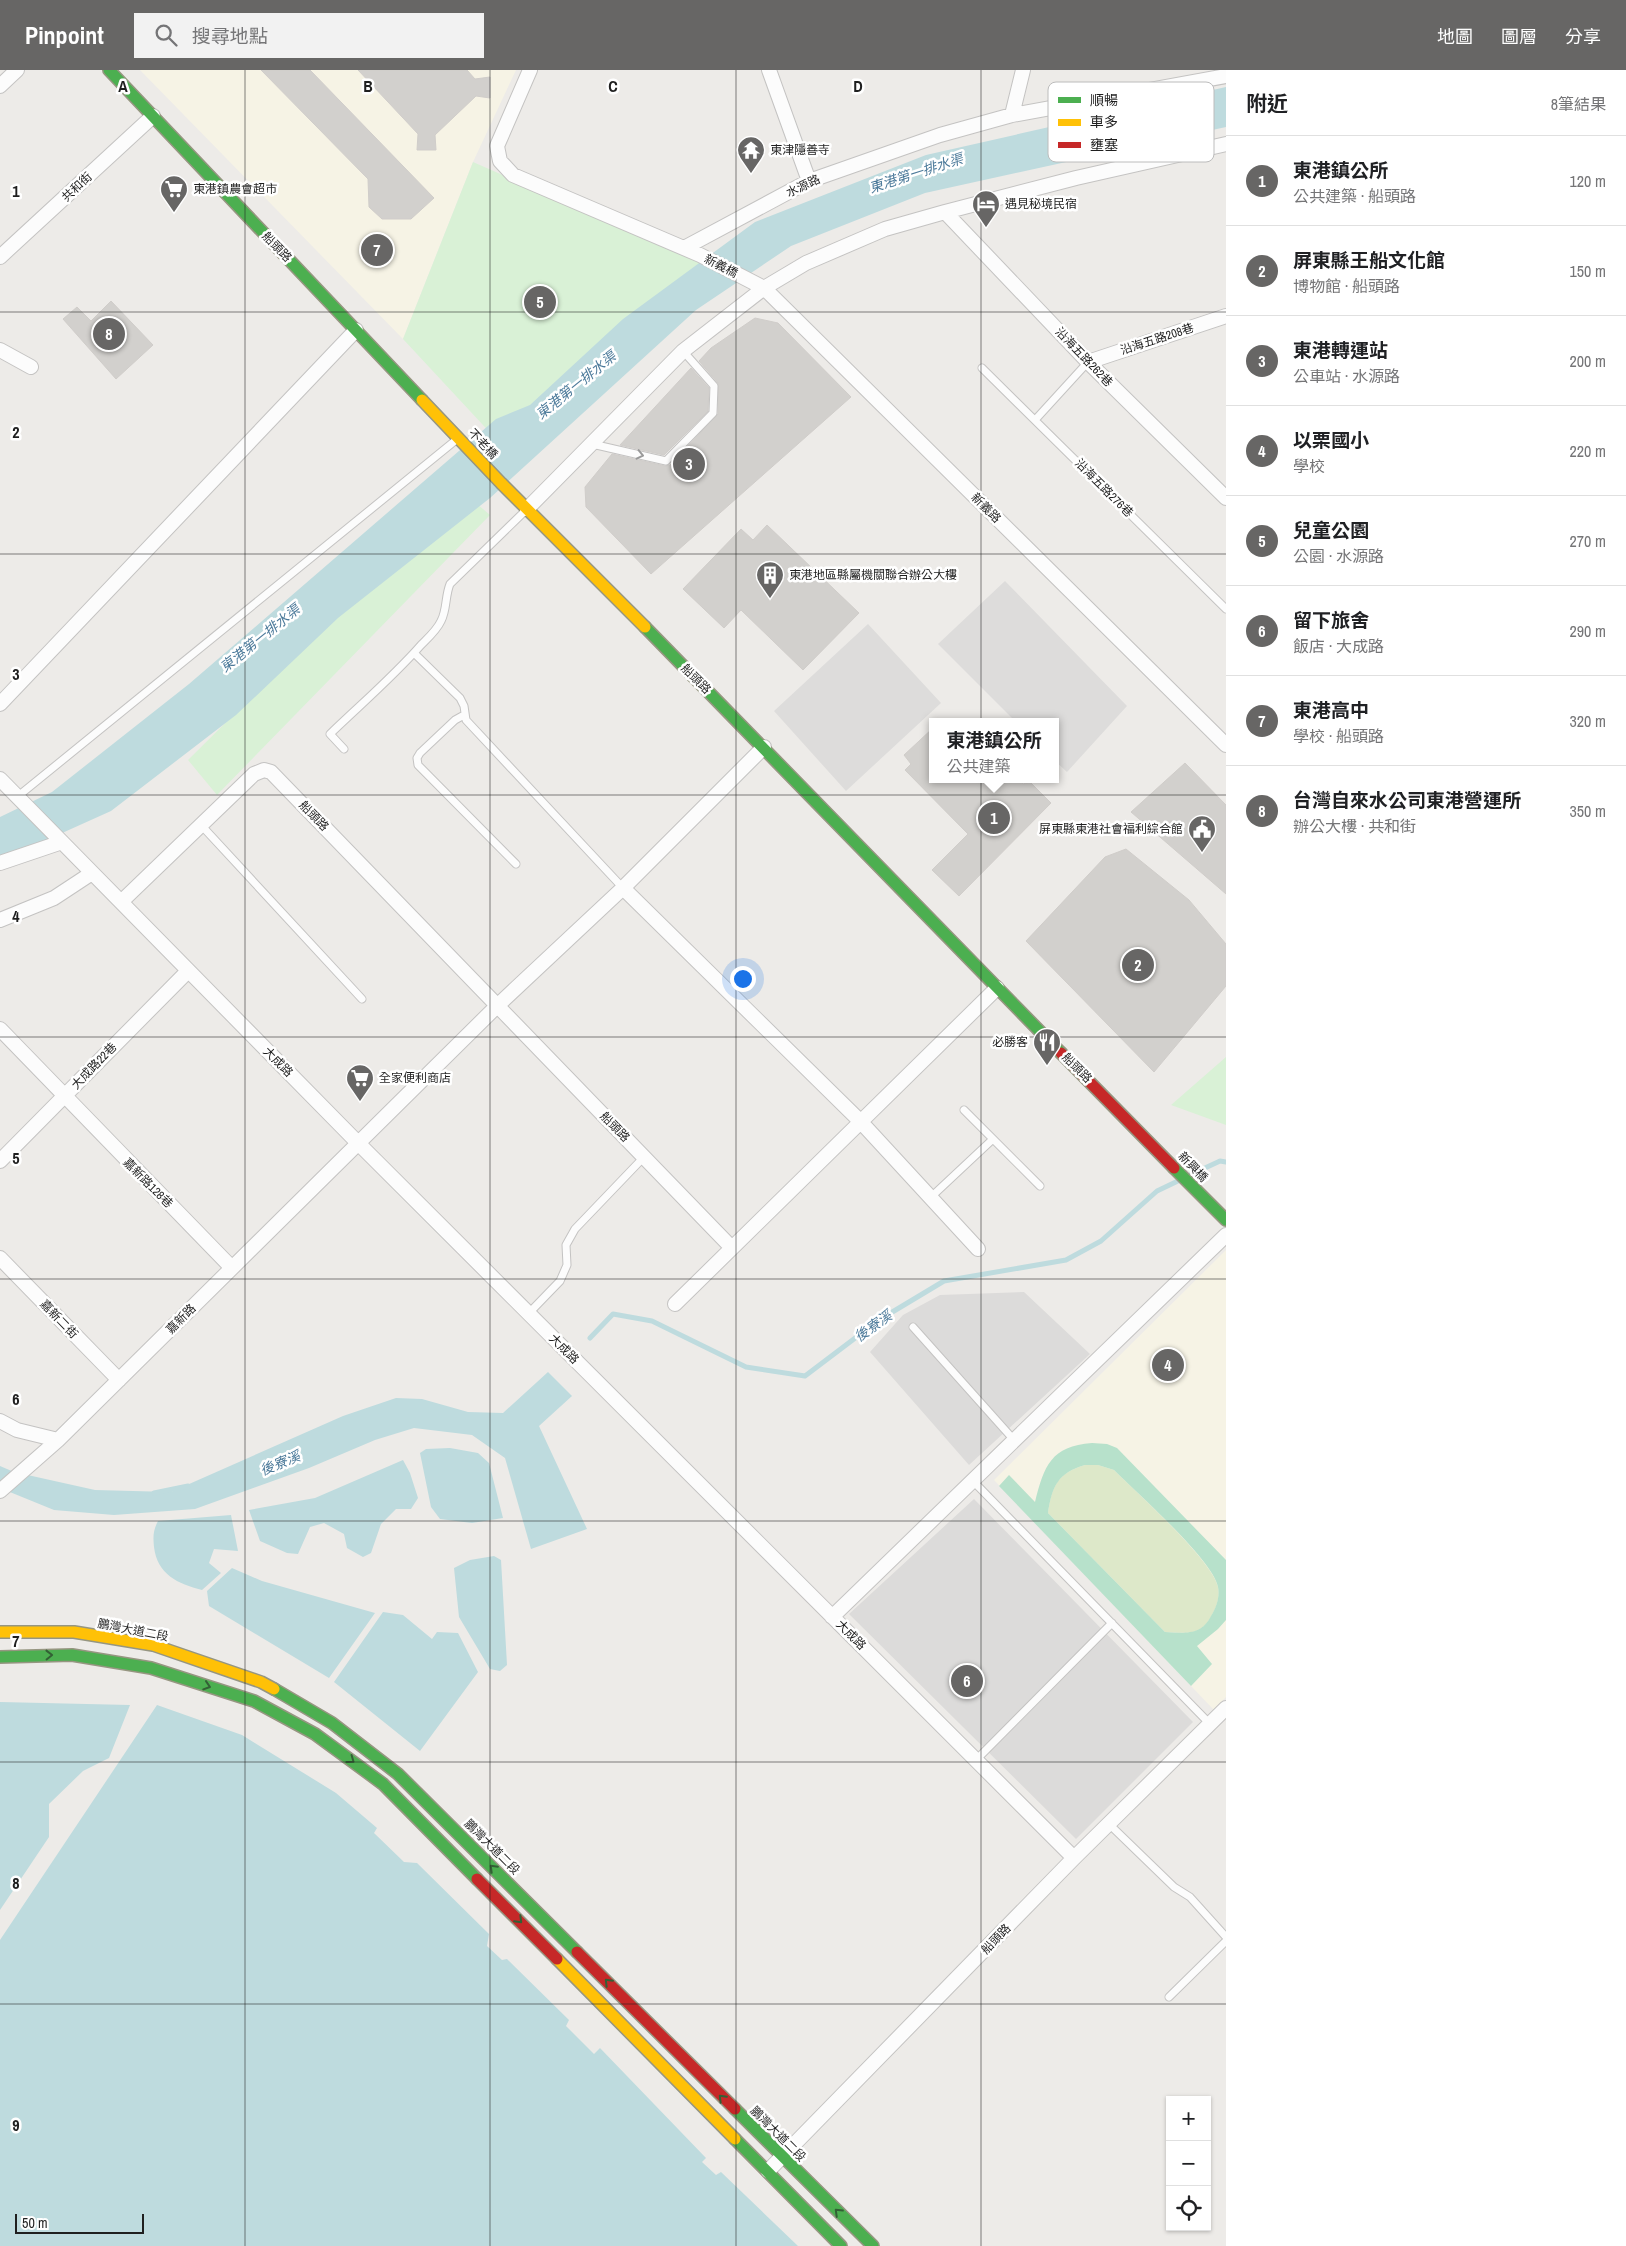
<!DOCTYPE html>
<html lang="zh-TW">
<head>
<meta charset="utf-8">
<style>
  :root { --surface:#fff; --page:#f2f2f2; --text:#202124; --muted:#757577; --line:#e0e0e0; --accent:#676665 }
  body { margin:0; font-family:"Archivo Narrow","Noto Sans TC",sans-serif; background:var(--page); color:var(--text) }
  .controls { position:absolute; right:15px; bottom:15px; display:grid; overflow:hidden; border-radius:0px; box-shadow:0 1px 4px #0004 }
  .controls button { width:45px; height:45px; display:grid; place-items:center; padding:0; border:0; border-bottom:1px solid var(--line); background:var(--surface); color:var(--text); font:25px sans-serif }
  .scale { position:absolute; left:15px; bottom:12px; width:129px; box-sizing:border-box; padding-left:5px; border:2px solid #1f1f1f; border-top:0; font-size:14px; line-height:18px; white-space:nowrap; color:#1f1f1f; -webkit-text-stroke:4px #fff; paint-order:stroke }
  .you { position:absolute; left:742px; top:908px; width:18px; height:18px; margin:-12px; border:4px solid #fff; border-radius:50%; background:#1a73e8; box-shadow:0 0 0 8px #1a73e833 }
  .badge { display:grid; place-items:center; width:32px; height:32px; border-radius:50%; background:var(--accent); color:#fff; font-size:16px; font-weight:700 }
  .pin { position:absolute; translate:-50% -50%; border:2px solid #fff; box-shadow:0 1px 5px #0006 }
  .popup { position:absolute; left:929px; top:648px; width:130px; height:65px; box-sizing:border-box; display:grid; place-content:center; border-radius:0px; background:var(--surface); filter:drop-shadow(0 1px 4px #0005); font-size:16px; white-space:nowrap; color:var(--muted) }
  .popup b { font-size:19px; color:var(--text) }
  .popup::after { content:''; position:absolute; left:50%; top:100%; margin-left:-10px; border:10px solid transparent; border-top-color:var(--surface) }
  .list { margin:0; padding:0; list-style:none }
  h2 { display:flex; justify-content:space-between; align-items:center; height:65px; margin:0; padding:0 20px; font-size:21px }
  h2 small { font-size:16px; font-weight:400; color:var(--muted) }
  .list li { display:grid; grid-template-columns:32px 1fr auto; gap:15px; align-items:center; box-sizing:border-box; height:90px; padding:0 20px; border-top:1px solid var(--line) }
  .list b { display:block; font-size:19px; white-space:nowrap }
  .list p { margin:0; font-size:16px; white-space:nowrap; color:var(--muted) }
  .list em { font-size:16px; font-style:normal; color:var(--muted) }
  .icon { flex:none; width:28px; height:28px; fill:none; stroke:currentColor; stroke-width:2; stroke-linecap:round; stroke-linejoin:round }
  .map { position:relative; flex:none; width:1226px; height:2176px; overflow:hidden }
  header { display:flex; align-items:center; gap:30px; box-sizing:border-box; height:70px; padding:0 25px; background:var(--accent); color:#fff }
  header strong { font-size:24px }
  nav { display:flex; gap:28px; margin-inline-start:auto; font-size:18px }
  .search { width:350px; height:45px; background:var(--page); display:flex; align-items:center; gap:12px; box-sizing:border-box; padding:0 18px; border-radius:0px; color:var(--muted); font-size:19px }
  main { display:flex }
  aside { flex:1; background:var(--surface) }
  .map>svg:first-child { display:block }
  .residential { fill:#dcdbda }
  .education { fill:#f6f3e5 }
  .grass { fill:#dde8c9 }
  .park { fill:#d9f1d6 }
  .pitch { fill:#b7e1cb; fill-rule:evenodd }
  .parking { fill:#dddcdb }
  .water { fill:#bedbde }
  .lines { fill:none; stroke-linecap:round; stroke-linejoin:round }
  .stream { stroke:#bedbde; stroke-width:5 }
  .building { fill:#d2d0cd; stroke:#d0cdca }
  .lane-casing { stroke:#c4c3c2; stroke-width:9 }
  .street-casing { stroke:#c4c3c2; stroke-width:16 }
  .fast-casing { stroke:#969681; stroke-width:14 }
  .slow-casing { stroke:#969681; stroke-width:14 }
  .jam-casing { stroke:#969681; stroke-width:14 }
  .lane { stroke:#fcfcfc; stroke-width:7 }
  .street { stroke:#fcfcfc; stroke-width:14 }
  .fast { stroke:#4caf50; stroke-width:11 }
  .slow { stroke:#ffc107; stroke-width:11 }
  .jam { stroke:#c62828; stroke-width:11 }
  .oneway { stroke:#999 }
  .oneway2 { stroke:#336035 }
  .grid { fill:none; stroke:#1f1f1f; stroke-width:1; stroke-opacity:0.55 }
  .labels { text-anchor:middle; stroke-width:5; stroke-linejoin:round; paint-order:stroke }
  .poi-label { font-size:12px; fill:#1f1f1f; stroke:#fff; text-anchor:start }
  .street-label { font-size:12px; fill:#1f1f1f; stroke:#fff }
  .water-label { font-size:14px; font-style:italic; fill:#4c7a9a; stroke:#fff }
  .key { fill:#fff; stroke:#bcbcbc; stroke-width:1 }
  .key-label { font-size:14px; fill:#1f1f1f }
  .grid-label { font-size:16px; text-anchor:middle; font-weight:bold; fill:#1f1f1f; stroke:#fff; stroke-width:5; stroke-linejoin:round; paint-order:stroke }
</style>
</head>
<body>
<header>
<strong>Pinpoint</strong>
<div class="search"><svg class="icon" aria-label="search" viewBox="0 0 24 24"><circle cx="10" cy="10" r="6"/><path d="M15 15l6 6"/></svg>搜尋地點</div>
<nav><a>地圖</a><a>圖層</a><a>分享</a></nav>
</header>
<main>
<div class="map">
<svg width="1226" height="2176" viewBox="0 0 1226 2176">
  <rect width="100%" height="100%" fill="#edebe8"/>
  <path class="residential" d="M1024,1222l66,62 -121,111 -99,-113 33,-37 37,-20z
    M974,1429l219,223 -117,117 -227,-225z"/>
  <path class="education" d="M140,0h376l-43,92 -70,177z
    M1226,1180v447l-12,13 -220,-230z"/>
  <path class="grass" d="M1085,1395h13l16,5c23,23 98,90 104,117 2,8 -1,19 -5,26 -12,24 -25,20 -48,19l-117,-119c4,-28 10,-40 37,-48z"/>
  <path class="park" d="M473,92l236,104 -213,173 -93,-100z
    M476,433l14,12 -273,280 -29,-35 159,-158z
    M1226,987v68l-55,-20z"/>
  <path class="pitch" d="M1092,1373l15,1 10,4 109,112v60l-8,9 -21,17 15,18 -21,22 -192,-200 10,-11 26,27c9,-36 16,-56 57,-59zM1085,1395h13l16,5c23,23 99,90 104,117 2,10 -2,21 -7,29 -10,20 -27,17 -46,16l-117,-119c4,-27 10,-40 37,-48z"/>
  <path class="parking" d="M1005,511l122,125 -60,66 -12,-11v-39h-39l-78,-78z
    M868,554l73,79 -95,88 -72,-80z"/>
  <path class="water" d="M1226,17v40l-301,66 -134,53 -95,64 -206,188 -152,120 -102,97 -125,96 -80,36 -31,9v-39l52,-25 137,-108 307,-265 34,-14 93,-86 132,-97 171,-67z
    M548,1302l24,24 -33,30 48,103 -56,20 -26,-91 -33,-23 -58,-7 -39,12 -66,28 -114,41 -81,6 -60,-5 -54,-22v-22l14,6 81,18 76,2 172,-76 53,-18 26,1 46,13 35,1z
    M450,1378l28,5 11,10 14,55 -31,5 -32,-4 -9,-12 -11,-54 6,-4z
    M403,1390l7,13 8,25 -7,11h-15l-15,15 -10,29 -8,4 -16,-9 -3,-14 -20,-11 -14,4 -12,27 -11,-1 -27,-12 -11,-31 66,-12z
    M231,1445l7,36 -24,-2 -5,14 12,10 -19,17c-24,-6 -45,-16 -48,-43 -1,-11 -1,-16 4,-26z
    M494,1486l7,4 6,105 -7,6 -10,-2 -31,-52 -5,-49 16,-8z
    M232,1498l30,13 113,32 -46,65 -120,-72 -2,-15z
    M383,1542l20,3 29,24 5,-7 21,1 20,39 -58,79 -86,-69z
    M0,1632l130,3 -21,53 -26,13 -34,33v33l-49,73z
    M157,1635l85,30 94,58 41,35 -3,5 30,29 13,1 72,71 -2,12 15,14 5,-1 62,61 -3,6 28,28 6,-6 106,110 -4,4 14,13 5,-3 77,74h-798v-306z"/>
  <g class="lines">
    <path class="stream" d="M1190,1105l30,-14 6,1
      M590,1268l23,-24 39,7 94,46 59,9 74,-56 65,-39 122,-21 35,-19 56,-50 23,-11
      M154,1423l34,-7"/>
  </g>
  <path class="building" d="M261,0h49l124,128 -23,21h-29l-13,-12 -1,-28z
    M358,0h109l8,9 15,-2v21l-14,-2 -41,39 1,15h-19l1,-16z
    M111,231l42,44 -37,34 -53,-60 14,-12 14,14z
    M755,248l23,5 73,74 -200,177 -65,-67 -1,-20 27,-33 53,12 5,-1 48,-51v-31l-19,-22 12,-13z
    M691,298l18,20 -1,23 -44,44 -44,-10z
    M767,455l92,88 -56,57 -62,-60 -17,18 -41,-39 58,-60 12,11z
    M933,658v51h86l4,5 7,-2 21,21 -92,93 -27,-26 36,-36 -63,-64 6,-6 -7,-9z
    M1185,693l41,42v89l-95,-82z
    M1126,779l63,51 37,44v42l-72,86 -128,-131 79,-84z"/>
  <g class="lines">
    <g class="lane-casing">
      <path id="lane" d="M982,298l244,241
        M1035,350l53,-58
        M592,374l74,17 47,-48 1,-27 -31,-35
        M414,583l46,45 4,8 2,14 157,168
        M464,645l-9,5 -35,33 -3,5 1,7 98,99
        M344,679l-14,-15c30,-29 63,-57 91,-89 7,-7 16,-15 20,-24 6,-11 4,-25 9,-37l75,-73
        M17,727l439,-357
        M201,755l161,174
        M964,1040l76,76
        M930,1128l63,-59
        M529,1243l31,-32 7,-16 -1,-20 9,-16 69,-72
        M913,1257l101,113
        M973,1411l237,243
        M976,1690l136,-137
        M1109,1754l65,63 16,10 36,40
        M1169,1927l57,-56"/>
    </g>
    <g class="street-casing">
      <path id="street" d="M530,0l-33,76 3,15 13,14 187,80 64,33 462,457
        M769,0l40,111
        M0,16l17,-16
        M1012,45l11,-45
        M945,142l143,150 138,136
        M684,178l125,-67 131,-46 72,-20 214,-39
        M0,187l153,-141
        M0,280l31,17
        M1088,292l138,-46
        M527,439l156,-158 81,-63 42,-25 79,-34 60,-17 131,-34 150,-34
        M0,634l356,-374
        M0,709l359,365 715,714
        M0,793l62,-21
        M623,818l237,233 118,128
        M121,832l133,-128 10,-4 7,2 461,476
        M0,850l54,-22 38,-25
        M0,959l232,239
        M0,1091l188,-190
        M0,1188l119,122
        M675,1234l322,-316
        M0,1351l17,9 41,10
        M0,1421l58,-51 439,-434 126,-118 141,-141
        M832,1547l394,-382
        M768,2101l306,-313 152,-150"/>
    </g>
    <g class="fast-casing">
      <path id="fast" d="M109,0l313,330
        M645,557l416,426
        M1174,1098l52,52
        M0,1587l72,-2 79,13 103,33 61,33 68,50 94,95
        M274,1619l58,34 66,51 179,178
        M735,2039l138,137
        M735,2069l106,107"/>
    </g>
    <g class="slow-casing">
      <path id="slow" d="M422,330l79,83 144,144
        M0,1562h74l79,13 108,37 13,7
        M557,1889l178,180"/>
    </g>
    <g class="jam-casing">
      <path id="jam" d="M1061,983l113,115
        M477,1809l80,80
        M577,1882l158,157"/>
    </g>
    <use href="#lane" class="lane"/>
    <use href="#street" class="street"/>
    <use href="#fast" class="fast"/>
    <use href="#slow" class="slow"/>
    <use href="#jam" class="jam"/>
  </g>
  <defs><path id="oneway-chevron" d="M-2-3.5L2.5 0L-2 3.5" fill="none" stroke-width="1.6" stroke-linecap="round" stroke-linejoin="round" transform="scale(1.25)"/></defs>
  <use class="oneway" href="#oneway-chevron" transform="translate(640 385) rotate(13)"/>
  <g class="oneway2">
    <use href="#oneway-chevron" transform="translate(49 1585) rotate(-1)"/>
    <use href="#oneway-chevron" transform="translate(207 1616) rotate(18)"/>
    <use href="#oneway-chevron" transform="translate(351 1690) rotate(36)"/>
    <use href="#oneway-chevron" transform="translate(493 1798) rotate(-135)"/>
    <use href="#oneway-chevron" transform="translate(519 1850) rotate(45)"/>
    <use href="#oneway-chevron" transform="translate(608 1912) rotate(-135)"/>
    <use href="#oneway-chevron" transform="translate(722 2028) rotate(-135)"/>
    <use href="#oneway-chevron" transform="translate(838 2142) rotate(-136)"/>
  </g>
  <path class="grid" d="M245,0v2176M490,0v2176M736,0v2176M981,0v2176M0,242h1226M0,484h1226M0,725h1226M0,967h1226M0,1209h1226M0,1451h1226M0,1692h1226M0,1934h1226"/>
  <defs>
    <g id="temple-pin" transform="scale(1.4375)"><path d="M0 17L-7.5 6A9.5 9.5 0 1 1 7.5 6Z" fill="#676665" stroke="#fff"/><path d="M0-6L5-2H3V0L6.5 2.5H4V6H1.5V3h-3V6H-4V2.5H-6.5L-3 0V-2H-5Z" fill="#fff"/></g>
    <g id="supermarket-pin" transform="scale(1.4375)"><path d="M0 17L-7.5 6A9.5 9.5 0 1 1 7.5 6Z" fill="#676665" stroke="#fff"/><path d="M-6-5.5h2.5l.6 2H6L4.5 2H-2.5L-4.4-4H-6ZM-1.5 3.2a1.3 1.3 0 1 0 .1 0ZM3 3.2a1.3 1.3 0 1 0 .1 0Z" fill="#fff"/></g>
    <g id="hotel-pin" transform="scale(1.4375)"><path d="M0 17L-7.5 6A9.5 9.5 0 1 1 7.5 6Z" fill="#676665" stroke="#fff"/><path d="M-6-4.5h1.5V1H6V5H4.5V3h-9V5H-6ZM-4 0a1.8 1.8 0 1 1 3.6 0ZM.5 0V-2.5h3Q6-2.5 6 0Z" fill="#fff"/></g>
    <g id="building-pin" transform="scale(1.4375)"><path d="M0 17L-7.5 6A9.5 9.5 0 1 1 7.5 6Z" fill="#676665" stroke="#fff"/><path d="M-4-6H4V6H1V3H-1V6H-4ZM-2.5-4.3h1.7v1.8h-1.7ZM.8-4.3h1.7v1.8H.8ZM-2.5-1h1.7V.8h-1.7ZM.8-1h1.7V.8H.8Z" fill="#fff"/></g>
    <g id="civic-pin" transform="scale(1.4375)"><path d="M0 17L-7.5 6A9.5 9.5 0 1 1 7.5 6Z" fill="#676665" stroke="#fff"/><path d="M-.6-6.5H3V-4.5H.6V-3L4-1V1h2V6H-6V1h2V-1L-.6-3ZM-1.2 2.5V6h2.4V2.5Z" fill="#fff"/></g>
    <g id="restaurant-pin" transform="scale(1.4375)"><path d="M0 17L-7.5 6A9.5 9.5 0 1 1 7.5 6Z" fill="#676665" stroke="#fff"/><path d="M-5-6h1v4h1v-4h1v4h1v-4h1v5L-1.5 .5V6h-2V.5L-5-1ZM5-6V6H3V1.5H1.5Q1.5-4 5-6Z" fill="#fff"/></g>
  </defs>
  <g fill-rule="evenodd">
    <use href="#temple-pin" x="751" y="80"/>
    <use href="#supermarket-pin" x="174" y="119"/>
    <use href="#hotel-pin" x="986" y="134"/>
    <use href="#building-pin" x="770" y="505"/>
    <use href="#civic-pin" x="1202" y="759"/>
    <use href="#restaurant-pin" x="1047" y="972"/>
    <use href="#supermarket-pin" x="360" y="1008"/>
  </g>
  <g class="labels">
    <g class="poi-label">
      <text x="770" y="84">東津隱善寺</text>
      <text x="193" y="123">東港鎮農會超市</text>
      <text x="1005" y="138">遇見秘境民宿</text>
      <text x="789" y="509">東港地區縣屬機關聯合辦公大樓</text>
      <text x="1183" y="763" text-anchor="end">屏東縣東港社會福利綜合館</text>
      <text x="1028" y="976" text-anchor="end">必勝客</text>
      <text x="379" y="1012">全家便利商店</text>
    </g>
    <g class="street-label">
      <text transform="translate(803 116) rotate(-25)" y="4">水源路</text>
      <text transform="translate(77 117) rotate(-43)" y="4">共和街</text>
      <text transform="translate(277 177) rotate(46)" y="4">船頭路</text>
      <text transform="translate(721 196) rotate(27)" y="4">新義橋</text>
      <text transform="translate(1157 269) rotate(-18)" y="4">沿海五路208巷</text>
      <text transform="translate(1084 287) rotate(46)" y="4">沿海五路262巷</text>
      <text transform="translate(483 374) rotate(47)" y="4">不老橋</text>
      <text transform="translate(1104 418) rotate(45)" y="4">沿海五路276巷</text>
      <text transform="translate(986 438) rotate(45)" y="4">新義路</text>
      <text transform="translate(696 609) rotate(45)" y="4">船頭路</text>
      <text transform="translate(314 746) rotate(46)" y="4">船頭路</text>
      <text transform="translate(278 992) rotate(45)" y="4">大成路</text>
      <text transform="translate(94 996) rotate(-46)" y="4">大成路22巷</text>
      <text transform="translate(1077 998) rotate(45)" y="4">船頭路</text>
      <text transform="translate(615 1057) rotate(46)" y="4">船頭路</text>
      <text transform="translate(1193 1097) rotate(46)" y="4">新興橋</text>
      <text transform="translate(148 1113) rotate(45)" y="4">嘉新路128巷</text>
      <text transform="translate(59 1249) rotate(46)" y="4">嘉新二街</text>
      <text transform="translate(181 1249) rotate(-45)" y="4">嘉新路</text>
      <text transform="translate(564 1279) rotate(45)" y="4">大成路</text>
      <text transform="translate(133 1560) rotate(11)" y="4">鵬灣大道二段</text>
      <text transform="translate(851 1565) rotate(45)" y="4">大成路</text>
      <text transform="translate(492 1777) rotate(45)" y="4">鵬灣大道二段</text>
      <text transform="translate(996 1869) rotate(-46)" y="4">船頭路</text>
      <text transform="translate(778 2064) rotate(45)" y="4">鵬灣大道二段</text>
    </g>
    <g class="water-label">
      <text transform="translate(916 103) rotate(-18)" y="5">東港第一排水渠</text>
      <text transform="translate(576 315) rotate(-39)" y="5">東港第一排水渠</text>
      <text transform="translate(260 568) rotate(-39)" y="5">東港第一排水渠</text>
      <text transform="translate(873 1256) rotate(-35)" y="5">後寮溪</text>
      <text transform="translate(280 1393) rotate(-22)" y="5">後寮溪</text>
    </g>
  </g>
  <rect x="1048" y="12" width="166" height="80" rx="8" class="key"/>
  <rect x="1058" y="27" width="23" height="6" fill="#4caf50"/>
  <rect x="1058" y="49" width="23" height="7" fill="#ffc107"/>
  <rect x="1058" y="72" width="23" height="6" fill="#c62828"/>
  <g class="key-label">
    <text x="1090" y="35">順暢</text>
    <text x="1090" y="57">車多</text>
    <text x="1090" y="80">壅塞</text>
  </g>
  <g class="grid-label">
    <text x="123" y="22">A</text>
    <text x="368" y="22">B</text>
    <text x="613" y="22">C</text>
    <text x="858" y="22">D</text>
    <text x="16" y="127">1</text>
    <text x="16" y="368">2</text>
    <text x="16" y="610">3</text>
    <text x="16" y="852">4</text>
    <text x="16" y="1094">5</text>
    <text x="16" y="1335">6</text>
    <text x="16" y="1577">7</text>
    <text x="16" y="1819">8</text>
    <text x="16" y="2061">9</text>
  </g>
</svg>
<div class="controls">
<button>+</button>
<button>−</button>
<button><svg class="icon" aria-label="locate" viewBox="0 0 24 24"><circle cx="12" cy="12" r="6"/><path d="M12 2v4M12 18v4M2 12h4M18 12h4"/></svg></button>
</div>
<div class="scale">50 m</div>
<div class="you"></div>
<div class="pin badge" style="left:994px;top:748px">1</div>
<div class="popup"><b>東港鎮公所</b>公共建築</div>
<div class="pin badge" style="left:1138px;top:895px">2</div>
<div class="pin badge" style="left:689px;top:394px">3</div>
<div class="pin badge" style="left:1168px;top:1295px">4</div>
<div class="pin badge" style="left:540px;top:232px">5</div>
<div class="pin badge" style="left:967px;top:1611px">6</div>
<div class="pin badge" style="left:377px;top:180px">7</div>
<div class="pin badge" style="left:109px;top:264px">8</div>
</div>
<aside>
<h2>附近<small>8筆結果</small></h2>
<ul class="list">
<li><span class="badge">1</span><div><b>東港鎮公所</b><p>公共建築 · 船頭路</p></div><em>120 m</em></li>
<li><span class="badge">2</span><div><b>屏東縣王船文化館</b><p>博物館 · 船頭路</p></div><em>150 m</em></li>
<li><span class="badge">3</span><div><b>東港轉運站</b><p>公車站 · 水源路</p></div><em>200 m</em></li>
<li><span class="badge">4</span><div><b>以栗國小</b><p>學校</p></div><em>220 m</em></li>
<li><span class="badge">5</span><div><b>兒童公園</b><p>公園 · 水源路</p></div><em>270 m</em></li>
<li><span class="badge">6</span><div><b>留下旅舍</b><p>飯店 · 大成路</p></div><em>290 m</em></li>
<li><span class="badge">7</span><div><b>東港高中</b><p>學校 · 船頭路</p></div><em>320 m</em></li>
<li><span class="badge">8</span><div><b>台灣自來水公司東港營運所</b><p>辦公大樓 · 共和街</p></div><em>350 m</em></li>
</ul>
</aside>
</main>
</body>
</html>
